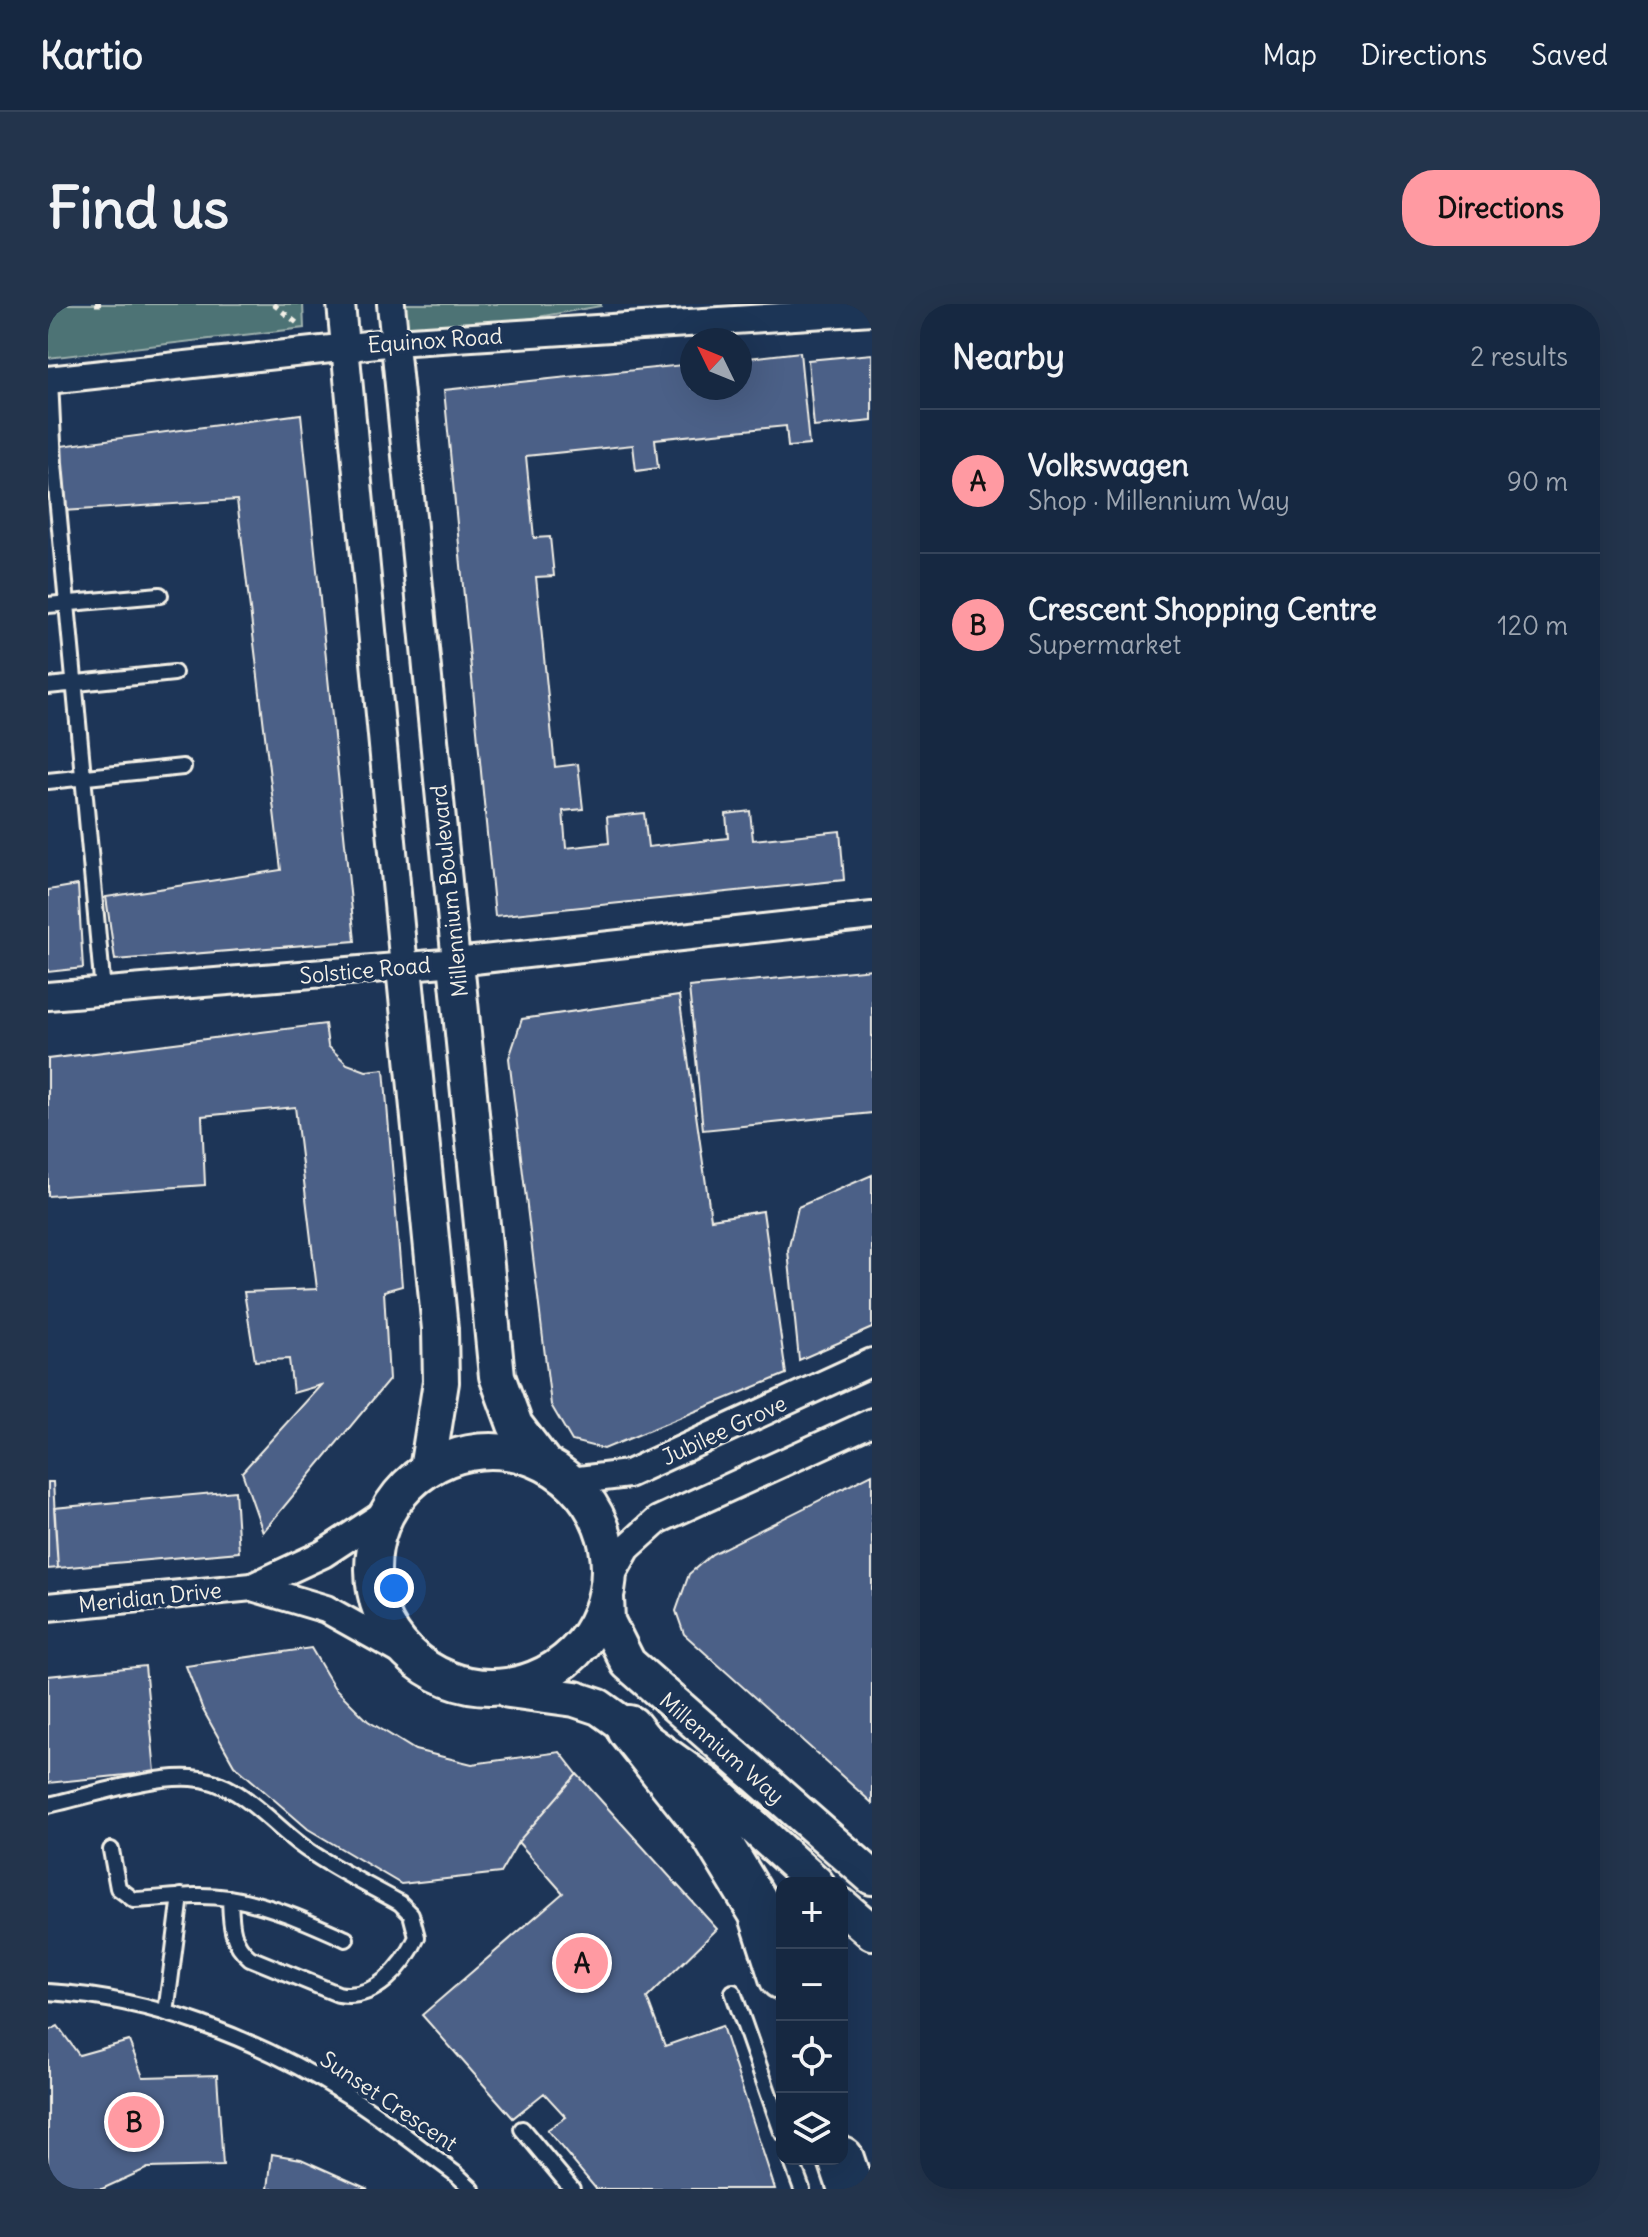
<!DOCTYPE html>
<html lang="en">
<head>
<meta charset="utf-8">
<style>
  :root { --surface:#162841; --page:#23344c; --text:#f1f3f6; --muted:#9ea6b1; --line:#35445a; --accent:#ff9aa2 }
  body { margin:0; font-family:Delius,sans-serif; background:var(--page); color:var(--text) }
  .controls { position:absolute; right:24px; bottom:24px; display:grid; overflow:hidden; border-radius:16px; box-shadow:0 8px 32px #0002 }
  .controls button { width:72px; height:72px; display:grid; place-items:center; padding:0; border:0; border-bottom:2px solid var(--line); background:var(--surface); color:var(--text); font:40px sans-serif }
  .compass { position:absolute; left:632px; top:24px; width:72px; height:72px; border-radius:50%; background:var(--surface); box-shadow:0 8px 32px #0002; rotate:313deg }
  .you { position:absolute; left:346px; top:1284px; width:28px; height:28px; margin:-20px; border:6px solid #fff; border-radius:50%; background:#1a73e8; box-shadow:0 0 0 12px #1a73e833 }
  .badge { display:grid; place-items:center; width:52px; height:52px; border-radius:50%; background:var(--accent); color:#111; font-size:26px; font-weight:700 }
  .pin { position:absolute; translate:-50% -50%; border:4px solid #fff; box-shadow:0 2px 8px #0006 }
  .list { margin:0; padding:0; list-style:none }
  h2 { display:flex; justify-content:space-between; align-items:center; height:104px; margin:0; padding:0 32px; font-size:34px }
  h2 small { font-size:26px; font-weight:400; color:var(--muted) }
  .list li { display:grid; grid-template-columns:52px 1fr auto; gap:24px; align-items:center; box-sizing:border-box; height:144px; padding:0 32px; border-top:2px solid var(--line) }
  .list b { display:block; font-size:30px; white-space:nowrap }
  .list p { margin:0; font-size:26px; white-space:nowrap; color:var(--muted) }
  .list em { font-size:26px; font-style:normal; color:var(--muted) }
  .icon { flex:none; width:44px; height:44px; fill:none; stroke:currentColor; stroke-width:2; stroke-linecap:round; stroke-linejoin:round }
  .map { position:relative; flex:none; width:824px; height:1885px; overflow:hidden; border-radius:32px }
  header { display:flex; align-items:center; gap:48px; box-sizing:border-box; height:112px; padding:0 40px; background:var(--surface); border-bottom:2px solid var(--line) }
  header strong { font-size:38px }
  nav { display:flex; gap:44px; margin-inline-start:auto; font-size:28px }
  .intro { display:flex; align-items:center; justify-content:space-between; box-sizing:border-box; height:192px; padding:0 48px }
  h1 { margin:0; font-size:56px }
  .button { padding:20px 36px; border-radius:32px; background:var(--accent); color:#111; font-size:28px; font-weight:700 }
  main { display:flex; gap:48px; padding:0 48px }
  aside { flex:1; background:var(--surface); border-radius:32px; box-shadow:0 8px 32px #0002 }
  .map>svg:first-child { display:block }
  .green { fill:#4d7375; stroke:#a0b2ae; stroke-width:2 }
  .building { fill:#4c6087; stroke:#f4f1e8; stroke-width:2 }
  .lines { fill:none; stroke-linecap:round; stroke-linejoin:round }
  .service-casing { stroke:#f4f1e8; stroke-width:20 }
  .minor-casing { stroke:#f4f1e8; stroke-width:32 }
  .tertiary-casing { stroke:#f4f1e8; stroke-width:40 }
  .motorway-casing { stroke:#f4f1e8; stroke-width:50 }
  .path { stroke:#f4f1e8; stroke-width:5; stroke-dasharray:6 6; stroke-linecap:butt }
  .service { stroke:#1d3557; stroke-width:14 }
  .minor { stroke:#1d3557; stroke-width:26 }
  .tertiary { stroke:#1d3557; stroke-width:34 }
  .motorway { stroke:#1d3557; stroke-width:44 }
  .labels { text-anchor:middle; stroke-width:8; stroke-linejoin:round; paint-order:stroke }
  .street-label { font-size:22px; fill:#f4f1e8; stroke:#1d3557 }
</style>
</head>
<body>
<header>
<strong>Kartio</strong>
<nav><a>Map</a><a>Directions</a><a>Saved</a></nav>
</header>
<div class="intro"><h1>Find us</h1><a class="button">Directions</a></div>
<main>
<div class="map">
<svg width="824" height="1885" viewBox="0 0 824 1885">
  <rect width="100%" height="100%" fill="#1d3557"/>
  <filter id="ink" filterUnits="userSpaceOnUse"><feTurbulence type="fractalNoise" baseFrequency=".0125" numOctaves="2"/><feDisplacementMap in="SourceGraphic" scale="16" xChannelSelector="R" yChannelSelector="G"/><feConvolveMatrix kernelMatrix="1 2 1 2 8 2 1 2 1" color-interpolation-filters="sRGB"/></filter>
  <g filter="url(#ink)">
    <path class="green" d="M0,0h255l1,24 -256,30z
      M346,0h207v2l-206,36z"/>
    <path class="building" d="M752,48l9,93 -21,2 -2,-21 -131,13 3,29 -22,3 -3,-26 -107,11 8,82 16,-1 4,39 -18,1 19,190 23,-3 5,45 -20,2 3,37 43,-5 -2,-26 37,-4 4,34 80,-9 -2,-24 24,-3 3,29 87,-9 4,49 -349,36 -51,-526 248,-26v24h48v-29z
      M824,50v67l-58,6 -6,-67z
      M253,110l54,527 -240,19 -9,-63 175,-27 -44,-370 -174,11 -2,-65z
      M30,581l5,83 -35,4v-82z
      M824,665v144l-169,17 -14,-143z
      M631,692l32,223 52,-8 23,163 -182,75 -32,-8 -21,-36 -42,-347 13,-39z
      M277,720l3,22 19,18 19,7 18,-2 18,217 -18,5 5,89 -126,152 -21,-60 79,-87 -28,8 -4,-34 -34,2 -11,-69 73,-3 -22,-182 -93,9 3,69 -157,11v-137z
      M824,871v153l-73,32 -11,-109 10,-44z
      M824,1170v329l-188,-169 -8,-23 13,-37 23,-20z
      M0,1178h5l5,86 -10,1z
      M187,1187l4,61 -181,16 -4,-60z
      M263,1344l23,39 34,34 47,29 57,14 88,-12 17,22 -59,68 -18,31 -99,11 -93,-55 -74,-64 -31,-55 -17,-44z
      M97,1362l10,106 -107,11v-107z
      M529,1470l140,155 -70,69 18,48 57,-20 53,163h-179l-49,-59 19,-13 -22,-24 -31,25 -91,-103 141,-122 -45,-51z
      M10,1722l21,29 50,-14 14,36 74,-2 6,91 -75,2 -46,21h-54v-158z
      M224,1850l29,5 67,30h-100z"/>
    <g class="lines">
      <g class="service-casing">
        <path id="service" d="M2,76l4,84 49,527
          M0,301l112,-10
          M0,382l126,-13
          M0,477l135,-14
          M0,1501c43,-9 102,-30 144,-27 50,3 79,48 117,73 29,20 61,35 91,52l11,11 6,23c-14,31 -43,64 -79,57l-88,-36c-20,-16 -19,-36 -20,-60
          M63,1546l7,38 16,12c31,-1 62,-7 94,-2 41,6 80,24 118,41
          M0,1688c105,6 210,47 299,103 37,23 73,53 109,79l16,15
          M685,1688l49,140
          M118,1709l15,-117
          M474,1825l50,60
          M743,1855l11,30"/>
      </g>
      <g class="minor-casing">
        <path id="minor" d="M293,0l63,663
          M343,0l65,658
          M0,76l347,-38 477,-31
          M0,692l408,-34 416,-46
          M523,1177l57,-7 244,-112
          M558,1281l21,-37 31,-28 214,-98
          M204,1283l74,22 84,47
          M0,1303l204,-20 71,-33 64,-42"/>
      </g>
      <g class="tertiary-casing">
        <path id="tertiary" d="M408,658l41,414 18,49 30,39
          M356,663l36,362 1,53 -14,88
          M325 1265a118 118 0 1 1 236 0a118 118 0 1 1-236 0Z
          M558,1293l1,24 21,42 244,214
          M461,1386l66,9 24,8 109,78 108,98
          M794,1602l30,26"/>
      </g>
      <g class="motorway-casing">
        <path id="motorway" d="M581,1424l84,105 48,79 21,65
          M793,1855l10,30"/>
      </g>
      <path class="path" d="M47,0h8
        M225,0l24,19"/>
      <use href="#service" class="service"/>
      <use href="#minor" class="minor"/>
      <use href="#tertiary" class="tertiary"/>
      <use href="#motorway" class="motorway"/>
    </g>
  </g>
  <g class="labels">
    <g class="street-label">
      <text transform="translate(387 36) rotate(-4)" y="8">Equinox Road</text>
      <text transform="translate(401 587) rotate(-96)" y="8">Millennium Boulevard</text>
      <text transform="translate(317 666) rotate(-5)" y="8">Solstice Road</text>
      <text transform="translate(676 1126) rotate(-25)" y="8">Jubilee Grove</text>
      <text transform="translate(102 1293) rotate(-6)" y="8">Meridian Drive</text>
      <text transform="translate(674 1444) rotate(41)" y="8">Millennium Way</text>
      <text transform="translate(341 1797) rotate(34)" y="8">Sunset Crescent</text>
    </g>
  </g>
</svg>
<div class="controls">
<button>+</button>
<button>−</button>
<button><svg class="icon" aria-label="locate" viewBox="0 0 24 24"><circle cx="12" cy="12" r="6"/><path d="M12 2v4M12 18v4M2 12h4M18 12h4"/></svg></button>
<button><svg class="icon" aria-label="layers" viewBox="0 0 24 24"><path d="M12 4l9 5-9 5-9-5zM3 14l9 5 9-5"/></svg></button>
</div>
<svg class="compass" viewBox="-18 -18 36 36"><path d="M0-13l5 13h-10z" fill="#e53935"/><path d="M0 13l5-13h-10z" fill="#9ea6b1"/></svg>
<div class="you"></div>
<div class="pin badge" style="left:534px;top:1659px">A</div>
<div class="pin badge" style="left:86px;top:1818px">B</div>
</div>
<aside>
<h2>Nearby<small>2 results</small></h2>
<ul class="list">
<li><span class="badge">A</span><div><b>Volkswagen</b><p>Shop · Millennium Way</p></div><em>90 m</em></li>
<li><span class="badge">B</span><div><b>Crescent Shopping Centre</b><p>Supermarket</p></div><em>120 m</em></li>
</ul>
</aside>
</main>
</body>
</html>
